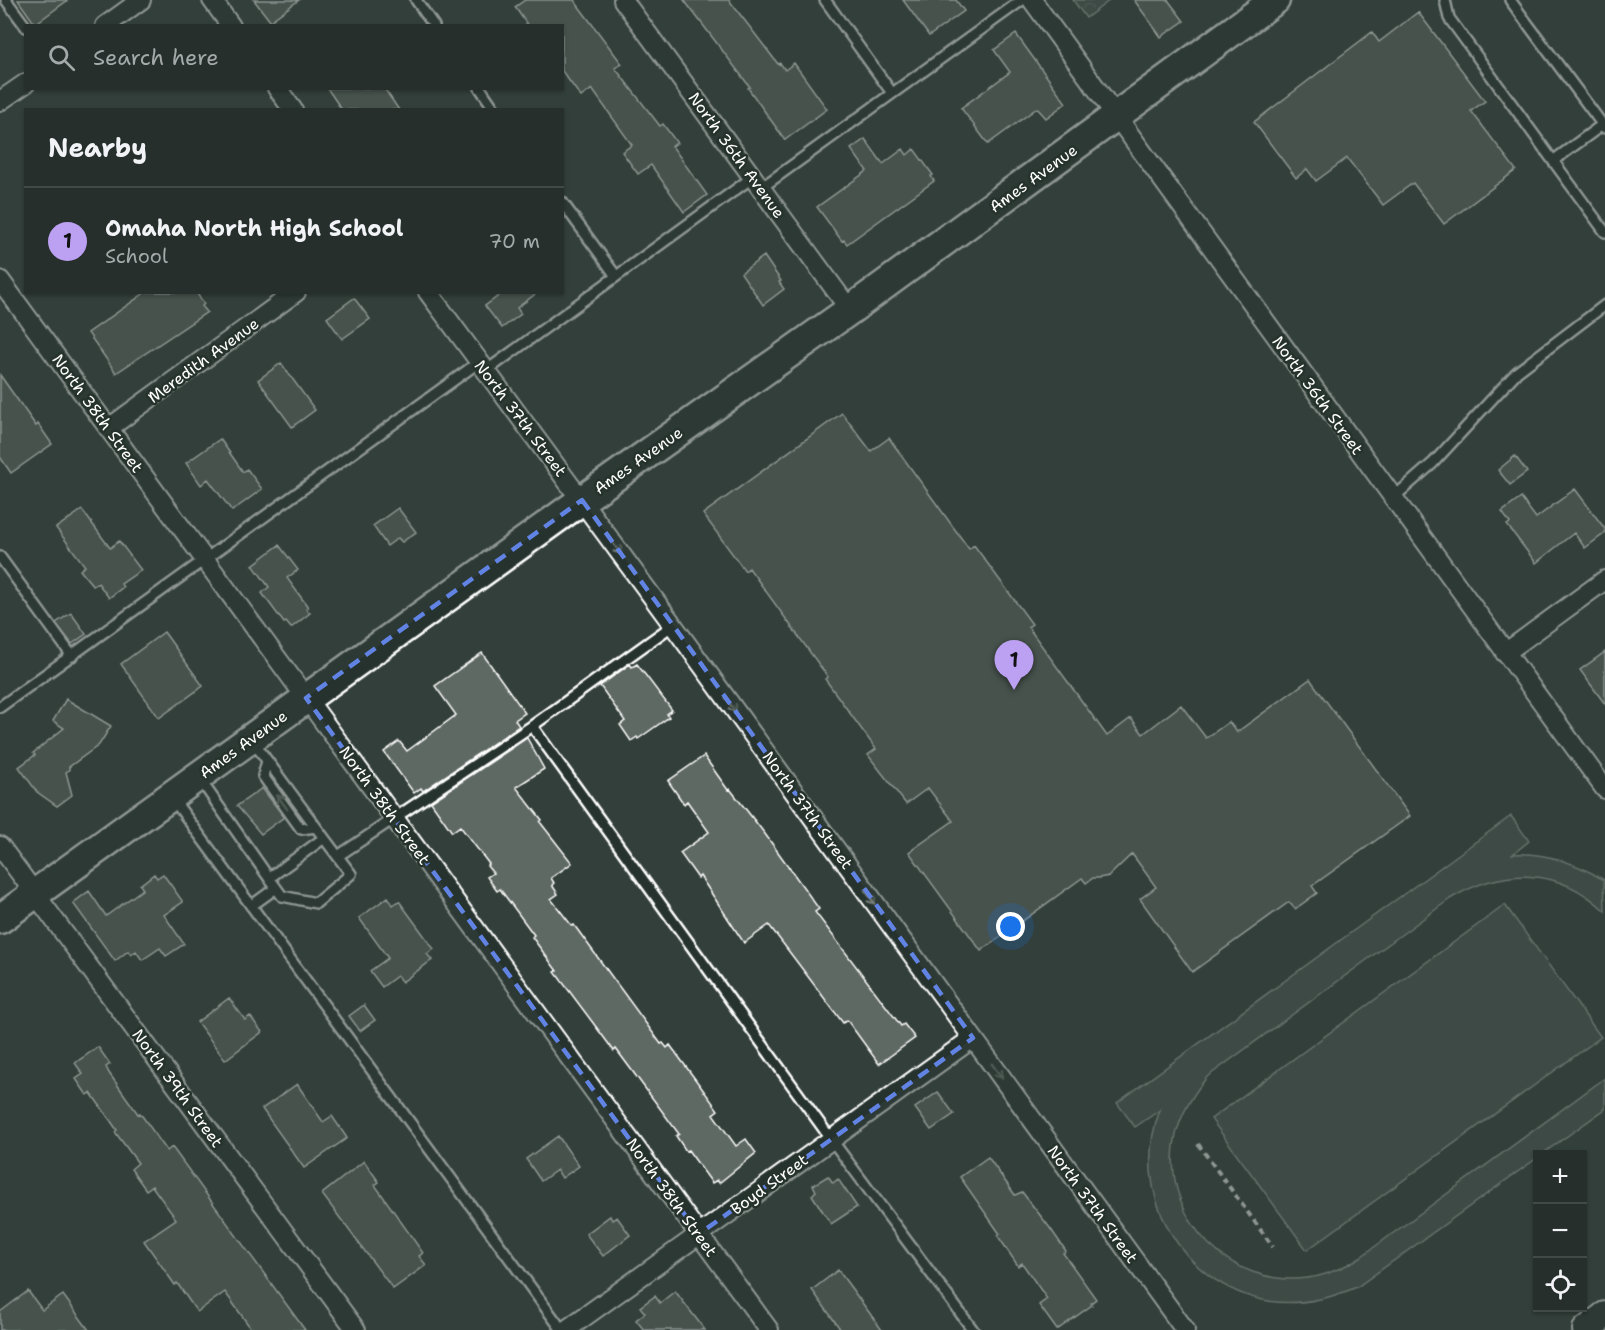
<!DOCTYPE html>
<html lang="en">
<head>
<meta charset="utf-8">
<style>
  :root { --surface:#262f2c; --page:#323b38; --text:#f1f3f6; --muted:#a4a9a9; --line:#424a48; --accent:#bca0f2 }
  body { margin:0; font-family:"Shantell Sans",sans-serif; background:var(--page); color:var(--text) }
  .controls { position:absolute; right:18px; bottom:18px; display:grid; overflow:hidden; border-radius:0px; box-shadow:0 2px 4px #0004 }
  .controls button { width:54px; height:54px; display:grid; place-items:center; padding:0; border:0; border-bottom:2px solid var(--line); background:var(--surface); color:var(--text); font:30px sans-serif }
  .you { position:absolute; left:1011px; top:927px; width:21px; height:21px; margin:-15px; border:4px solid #fff; border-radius:50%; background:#1a73e8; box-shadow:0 0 0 9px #1a73e833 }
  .badge { display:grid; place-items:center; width:39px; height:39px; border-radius:50%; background:var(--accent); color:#111; font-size:20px; font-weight:700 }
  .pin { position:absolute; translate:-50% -50px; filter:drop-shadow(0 2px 3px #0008) }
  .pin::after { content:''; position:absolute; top:32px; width:21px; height:18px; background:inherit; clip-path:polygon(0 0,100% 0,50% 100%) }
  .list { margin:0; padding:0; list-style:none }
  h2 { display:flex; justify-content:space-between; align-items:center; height:78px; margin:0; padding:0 24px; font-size:26px }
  h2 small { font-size:20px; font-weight:400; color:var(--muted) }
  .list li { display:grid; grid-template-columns:39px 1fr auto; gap:18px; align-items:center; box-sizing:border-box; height:108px; padding:0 24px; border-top:2px solid var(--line) }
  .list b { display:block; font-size:22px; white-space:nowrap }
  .list p { margin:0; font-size:20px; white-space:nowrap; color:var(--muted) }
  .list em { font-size:20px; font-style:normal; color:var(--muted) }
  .icon { flex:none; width:33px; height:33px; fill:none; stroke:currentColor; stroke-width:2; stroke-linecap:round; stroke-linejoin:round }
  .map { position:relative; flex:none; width:1605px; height:1330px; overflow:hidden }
  .search { position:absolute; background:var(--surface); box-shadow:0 2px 4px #0004; left:24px; top:24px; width:540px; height:66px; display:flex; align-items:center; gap:15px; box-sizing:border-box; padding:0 21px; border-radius:0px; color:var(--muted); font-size:22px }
  .panel { position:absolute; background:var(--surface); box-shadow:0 2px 4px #0004; left:24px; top:108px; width:540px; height:186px; border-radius:0px }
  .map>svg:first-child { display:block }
  .park { fill:url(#park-crowns); stroke:#a6aca9; stroke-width:1.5 }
  .garden { fill:#4d5853; stroke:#a6aca9; stroke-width:1.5 }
  .building { fill:#5f6964; stroke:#fff; stroke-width:1.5 }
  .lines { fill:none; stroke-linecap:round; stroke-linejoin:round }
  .lane-casing { stroke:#fff; stroke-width:14 }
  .street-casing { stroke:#fff; stroke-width:22 }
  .secondary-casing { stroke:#fff; stroke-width:30 }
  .primary-casing { stroke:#fff; stroke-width:33 }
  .path { stroke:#fff; stroke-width:4; stroke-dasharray:6 4.5; stroke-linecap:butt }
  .lane { stroke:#26332d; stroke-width:9 }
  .street { stroke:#26332d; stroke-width:18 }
  .secondary { stroke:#26332d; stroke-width:26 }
  .primary { stroke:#26332d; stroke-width:28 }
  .oneway { stroke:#727a76 }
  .marked { fill:none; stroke:#6183e4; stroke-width:4.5; stroke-dasharray:12 8; stroke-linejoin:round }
  .labels { text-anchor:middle; stroke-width:5; stroke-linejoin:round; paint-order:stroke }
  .street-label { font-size:16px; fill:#fff; stroke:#26332d }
</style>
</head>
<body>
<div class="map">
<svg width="1605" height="1330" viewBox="0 0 1605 1330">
  <defs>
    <pattern id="park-crowns" width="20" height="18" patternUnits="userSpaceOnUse" patternTransform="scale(1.5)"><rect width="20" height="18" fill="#4d5853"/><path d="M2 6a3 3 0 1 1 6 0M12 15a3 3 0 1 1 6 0" fill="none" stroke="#68716d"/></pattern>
  </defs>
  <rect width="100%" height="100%" fill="#333f3a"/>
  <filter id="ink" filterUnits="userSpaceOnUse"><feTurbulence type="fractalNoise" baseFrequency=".0167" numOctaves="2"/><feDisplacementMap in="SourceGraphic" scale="12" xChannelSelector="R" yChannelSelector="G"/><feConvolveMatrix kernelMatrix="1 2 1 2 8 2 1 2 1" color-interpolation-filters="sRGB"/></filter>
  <g filter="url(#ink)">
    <path class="park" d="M1073,0h37l-24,18z"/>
    <path class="garden" d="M1511,816l18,25 -16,13c33,-2 63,9 91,26l1,31c-46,-44 -102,-44 -155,-12l-243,178c-17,21 -30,43 -33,69 -9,76 58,142 133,132 20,-2 38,-11 55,-22l243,-178v31l-63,45h-4l-1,4 -180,129c-28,12 -58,19 -89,14 -87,-16 -140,-108 -108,-191l-25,17 -18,-24z
      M1505,905l96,132 -294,213 -96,-131z"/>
    <path class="building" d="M18,0h50l-33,24z
      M254,0h45l-29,21z
      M525,0h49l48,64 -7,4 45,58 3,-2 14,19 -5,3 35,49 -23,17 -33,-47 -13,9 -16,-22 10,-7 -40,-56 -11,8 -19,-26v-45h-34l-13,-19z
      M684,0h45l49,64 2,-1 5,7 9,-7 33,46 -42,31 -37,-52 2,-1z
      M903,0h53l8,11 -35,25z
      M1134,0h34l16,21 -23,16z
      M1418,12l67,89 -14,10 45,59 -72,54 -31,-41 -30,22 -36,-47 -31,23 -9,-12 -11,9 -42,-56 118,-90 7,10z
      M1016,34l50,69 -20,15 -9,-10 -49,36 -27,-36 49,-36 -16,-22z
      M327,88h57l15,22h-57z
      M865,139l18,25 20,-15 4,6 7,-6 19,26 -2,1 3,5 -87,63 -3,-4 -2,1 -25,-34 50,-36 -16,-22z
      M764,256l17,25 -2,1 5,7 -21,16 -22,-32z
      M146,292h50l8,12 -2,2 5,6 -91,61 -28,-40z
      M504,292h34l-21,16 4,6 -19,14 -17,-22z
      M354,298l16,21 -28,20 -15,-21z
      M281,363l34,47 -23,17 -34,-47z
      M0,375l36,51 2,-2 14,20 -41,29 -11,-16z
      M842,413l29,38 18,-13 80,111 5,-4 58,79 -4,3 79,109 24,-18 12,16 38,-29 25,33 23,-16 8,10 73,-53 100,137 -98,70 5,7 -22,16 -6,-7 -97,70 -52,-73 16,-12 -24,-33 -23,22 -10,2h-6l-7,5 -4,-5 -101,73 -72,-99 44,-31 -25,-33 -22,16 -38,-49 8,-6 -51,-70 3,-2 -79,-109 -4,3 -42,-57z
      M220,439l23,33 4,-3 15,20 -30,22 -24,-32 -7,6 -15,-22z
      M1515,456l12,16 -17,13 -12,-15z
      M1575,489l30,40v4l-20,15 -11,-15 -38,30 -29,-38 3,-2 -8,-11 19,-14 15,20z
      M398,508l18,24 -14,10 -4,-4 -11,8 -14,-20z
      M82,510l28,38 9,-7 22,29 -20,14 2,3 -14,11 -11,-15 -5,3 -13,-16 5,-4 -29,-38z
      M279,545l19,25 -11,8 21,29 -2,2 4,4 -19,15 -5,-6 -2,1 -22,-30 7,-6 -16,-22z
      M71,613l15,21 -14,10 -16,-21z
      M164,632l39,54 -44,32 -38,-54z
      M1605,652v52l-25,-34z
      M482,653l43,60 -10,7 4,6 -96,65 -2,-3 -7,5 -30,-41 15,-11 8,10 49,-36 -21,-29z
      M630,664l2,3 5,-3 35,46 -5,4 2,3 -31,22 -1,-2 -6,4 -11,-16 5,-4 -25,-35z
      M66,699l45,27 -12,19 -30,22v3l-3,2 6,23 -15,11 -20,-14 -18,-25 16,-12 -2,-2 31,-25 -11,-7z
      M527,738l17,31 -28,18 26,33 -2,2 32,41 -21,15 3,5 -2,2 6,9 -7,5 21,27 2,-1 87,119 2,-1 4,5 3,-3 48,65 -5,4 23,32 10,-7 10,14 -37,30 -2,-3 -5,3 -24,-33 -2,1 -10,-15 3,-2 -63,-85 -2,2 -59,-79 2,-1 -25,-34 2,-2 -34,-46 -3,2 -10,-14 6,-4 -6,-7 2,-2 -29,-38 -8,6 -21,-30z
      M704,756l24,34 2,-1 35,45 54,75 -4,3 86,114 3,-2 11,14 -36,26 -32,-44 -4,3 -74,-98 -25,18 -44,-67 -2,2 -18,-25 29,-21 -22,-31 -3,3 -16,-23z
      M262,788l22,29 -23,17 -24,-28z
      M154,874l3,4 6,-4 20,28 -19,13 20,29 -18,12 -6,-8 -18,12 -6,-9 -5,4 -3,-4 -13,10 -42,-58 16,-12 17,25 37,-27 -3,-4z
      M388,897l5,8 6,-4 35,48 -7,5 5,6 -30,22 -5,-6 -15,11 -12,-16 18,-13 -29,-40z
      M229,998l16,22 5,-4 12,16 -37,28 -28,-38z
      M364,1005l11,15 -15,11 -11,-15z
      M98,1047l12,17 -4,3 3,6 29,41 2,-1 27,38 5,-4 133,183h-53l-27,-38 -28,20 -20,-29 -2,2 -31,-44 32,-22 -24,-33 -6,4 -15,-21 7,-6 -23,-31 2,-2 -26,-37 -4,2 -11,-16 7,-5 -8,-11z
      M297,1084l26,38 9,-6 15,22 -43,30 -42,-59z
      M938,1092l16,22 -23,16 -16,-22z
      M558,1136l21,30 -17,12 -5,-8 -16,11 -15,-22z
      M988,1157l27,38 7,-3 28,36 16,23 -3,2 33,46 -5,4 1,2 -35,25 -18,-25 8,-6 -25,-36 -4,3 -20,-30 2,-2 -40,-57z
      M364,1161l15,21 -4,3 48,68 -4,3 7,9 -33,24 -71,-95z
      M828,1176l5,7 5,-4 19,28 -26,17 -19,-29 4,-4 -3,-6z
      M610,1216l2,4 5,-3 13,18 -27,21 -17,-22z
      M838,1270l44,60h-41l-29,-40z
      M28,1291l14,19 21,-15 26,35h-89v-18z
      M675,1291l30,39h-61l-8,-10 9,-7 -5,-6 15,-11 5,7z"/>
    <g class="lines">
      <g class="lane-casing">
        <path id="lane" d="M6,0l20,27
          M416,0l18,26
          M825,0l67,93
          M1445,0l4,18 156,214
          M1510,0l95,128
          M480,88l15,22
          M1553,161l49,-36
          M761,188l261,-188
          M562,202l54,74
          M486,371l267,-194
          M1393,498l40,-35 84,-91 88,-67
          M0,557l72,99
          M0,707l479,-345
          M532,726l299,413 142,191
          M267,761l-4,15 38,53 15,-2
          M199,778l70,100 55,-40 -72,-98
          M173,799l389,531
          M338,856l194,-130 141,-101
          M269,878l13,18 34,7 35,-29 -27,-36
          M251,906l25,-18"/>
      </g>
      <g class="street-casing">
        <path id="street" d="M212,0l19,26
          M623,0l227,310
          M1032,0l573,789
          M105,26l36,-26
          M277,88l16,22
          M0,101l26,-18
          M0,280l769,1050
          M428,292l245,333 512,705
          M109,428l187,-136
          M1505,653l100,-73
          M0,846l356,484
          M566,1330l407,-292"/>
      </g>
      <g class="secondary-casing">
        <path id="secondary" d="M1586,1330l19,-15"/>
      </g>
      <g class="primary-casing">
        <path id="primary" d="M0,919l582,-419 268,-190 425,-310"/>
      </g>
      <path class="path" d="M1198,1144l75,103"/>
      <use href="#lane" class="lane"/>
      <use href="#street" class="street"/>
      <use href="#secondary" class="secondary"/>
      <use href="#primary" class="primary"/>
    </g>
    <defs><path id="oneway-shaft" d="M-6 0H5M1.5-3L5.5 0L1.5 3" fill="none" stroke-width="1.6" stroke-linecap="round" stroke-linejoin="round" transform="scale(1.5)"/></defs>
    <g class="oneway">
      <use href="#oneway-shaft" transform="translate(616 547) rotate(54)"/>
      <use href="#oneway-shaft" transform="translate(731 705) rotate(54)"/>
      <use href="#oneway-shaft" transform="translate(282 802) rotate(-126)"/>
      <use href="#oneway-shaft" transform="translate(870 897) rotate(54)"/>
      <use href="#oneway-shaft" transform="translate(997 1071) rotate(54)"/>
    </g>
  </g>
  <path d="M0 0H1605V1330H0ZM582,500l391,538 -274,196 -393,-536z" fill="#333f3a" fill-opacity=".55" fill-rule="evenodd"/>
  <path class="marked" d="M582,500l391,538 -274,196 -393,-536z"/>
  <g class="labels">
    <g class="street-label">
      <text transform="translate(737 155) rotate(54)" y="6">North 36th Avenue</text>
      <text transform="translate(1033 178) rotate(-36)" y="6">Ames Avenue</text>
      <text transform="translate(203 360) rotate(-36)" y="6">Meredith Avenue</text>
      <text transform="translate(1318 395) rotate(54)" y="6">North 36th Street</text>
      <text transform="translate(98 413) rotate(54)" y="6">North 38th Street</text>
      <text transform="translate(521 418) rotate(53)" y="6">North 37th Street</text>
      <text transform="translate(638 460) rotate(-35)" y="6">Ames Avenue</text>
      <text transform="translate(243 744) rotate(-36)" y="6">Ames Avenue</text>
      <text transform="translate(385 805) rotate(54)" y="6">North 38th Street</text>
      <text transform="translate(808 810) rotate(54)" y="6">North 37th Street</text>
      <text transform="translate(178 1088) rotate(54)" y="6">North 39th Street</text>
      <text transform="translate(769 1184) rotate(-36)" y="6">Boyd Street</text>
      <text transform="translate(672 1197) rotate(54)" y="6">North 38th Street</text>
      <text transform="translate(1093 1204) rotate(54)" y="6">North 37th Street</text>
    </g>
  </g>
</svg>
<div class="controls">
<button>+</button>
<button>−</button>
<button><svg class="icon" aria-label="locate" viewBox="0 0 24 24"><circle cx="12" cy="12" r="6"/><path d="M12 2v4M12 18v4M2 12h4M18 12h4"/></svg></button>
</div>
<div class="you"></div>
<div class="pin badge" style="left:1014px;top:690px">1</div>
<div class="search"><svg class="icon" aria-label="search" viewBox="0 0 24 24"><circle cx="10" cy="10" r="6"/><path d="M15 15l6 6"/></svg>Search here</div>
<section class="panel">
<h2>Nearby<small></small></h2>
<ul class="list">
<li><span class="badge">1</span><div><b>Omaha North High School</b><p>School</p></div><em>70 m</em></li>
</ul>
</section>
</div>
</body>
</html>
